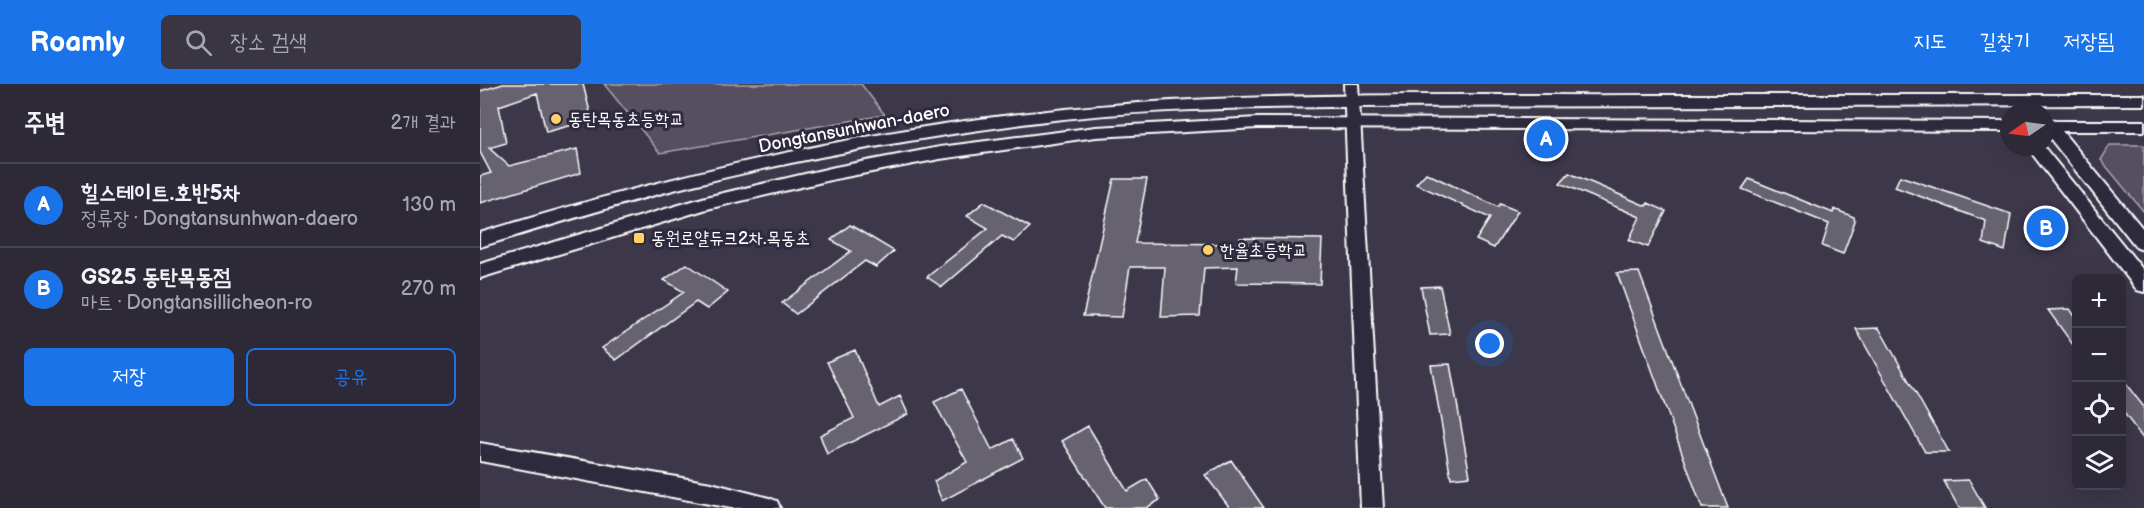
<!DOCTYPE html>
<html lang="ko">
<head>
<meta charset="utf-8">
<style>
  :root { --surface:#2d2937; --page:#393542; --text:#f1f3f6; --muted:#a7a6ad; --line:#484552; --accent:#1a73e8 }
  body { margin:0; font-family:"Balsamiq Sans","Poor Story",sans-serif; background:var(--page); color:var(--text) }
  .controls { position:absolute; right:18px; bottom:18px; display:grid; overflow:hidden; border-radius:9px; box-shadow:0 6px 24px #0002 }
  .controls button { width:54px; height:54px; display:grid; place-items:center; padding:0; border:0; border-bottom:2px solid var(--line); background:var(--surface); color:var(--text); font:30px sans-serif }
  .compass { position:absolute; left:1520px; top:18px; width:54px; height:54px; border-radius:50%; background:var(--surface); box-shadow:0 6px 24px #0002; rotate:257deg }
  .you { position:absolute; left:1010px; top:260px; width:21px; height:21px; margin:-15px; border:4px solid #fff; border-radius:50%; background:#1a73e8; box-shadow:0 0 0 9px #1a73e833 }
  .badge { display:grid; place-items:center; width:39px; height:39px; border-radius:50%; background:var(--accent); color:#fff; font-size:20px; font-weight:700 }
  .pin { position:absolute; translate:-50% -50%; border:3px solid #fff; box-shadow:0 2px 6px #0006 }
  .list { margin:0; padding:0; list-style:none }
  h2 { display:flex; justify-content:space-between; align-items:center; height:78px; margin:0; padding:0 24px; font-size:26px }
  h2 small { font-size:20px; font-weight:400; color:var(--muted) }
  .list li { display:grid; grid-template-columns:39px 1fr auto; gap:18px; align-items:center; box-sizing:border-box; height:84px; padding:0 24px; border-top:2px solid var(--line) }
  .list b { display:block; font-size:22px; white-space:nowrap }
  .list p { margin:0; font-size:20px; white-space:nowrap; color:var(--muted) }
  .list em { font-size:20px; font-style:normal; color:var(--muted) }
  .actions { display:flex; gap:12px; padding:18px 24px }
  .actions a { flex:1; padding:14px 0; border:2px solid var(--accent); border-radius:9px; text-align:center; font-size:21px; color:var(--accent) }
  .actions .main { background:var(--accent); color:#fff }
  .icon { flex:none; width:33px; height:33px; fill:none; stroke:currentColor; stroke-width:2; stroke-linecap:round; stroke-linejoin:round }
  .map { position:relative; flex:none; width:1664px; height:424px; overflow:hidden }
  header { display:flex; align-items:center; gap:36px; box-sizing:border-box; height:84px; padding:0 30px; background:var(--accent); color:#fff }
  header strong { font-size:28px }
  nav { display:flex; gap:33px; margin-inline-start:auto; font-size:21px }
  .search { width:420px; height:54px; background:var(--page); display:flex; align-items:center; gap:15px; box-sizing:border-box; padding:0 21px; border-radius:9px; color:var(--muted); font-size:22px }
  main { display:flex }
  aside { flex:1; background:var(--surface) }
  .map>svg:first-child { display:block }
  .green { fill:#555060; stroke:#aaa8b0; stroke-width:1.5 }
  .building { fill:#666270; stroke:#fff; stroke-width:1.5 }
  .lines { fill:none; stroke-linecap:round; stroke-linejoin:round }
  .tertiary-casing { stroke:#fff; stroke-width:4 }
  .secondary-casing { stroke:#fff; stroke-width:4 }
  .tertiary { fill:#2f2a3d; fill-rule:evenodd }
  .secondary { fill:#2f2a3d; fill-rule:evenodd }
  .poi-dot { fill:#ffd166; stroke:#2f2a3d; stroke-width:2 }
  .labels { text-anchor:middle; stroke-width:6; stroke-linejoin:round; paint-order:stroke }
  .poi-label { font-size:18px; fill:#fff; stroke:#2f2a3d; text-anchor:start }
  .street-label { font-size:18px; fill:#fff; stroke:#2f2a3d }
</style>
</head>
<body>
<header>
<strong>Roamly</strong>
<div class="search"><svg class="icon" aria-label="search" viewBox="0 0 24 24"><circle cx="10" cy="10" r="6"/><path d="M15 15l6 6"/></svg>장소 검색</div>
<nav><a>지도</a><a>길찾기</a><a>저장됨</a></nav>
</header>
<main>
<aside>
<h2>주변<small>2개 결과</small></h2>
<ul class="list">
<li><span class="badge">A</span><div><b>힐스테이트.호반5차</b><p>정류장 · Dongtansunhwan-daero</p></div><em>130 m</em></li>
<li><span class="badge">B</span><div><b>GS25 동탄목동점</b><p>마트 · Dongtansillicheon-ro</p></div><em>270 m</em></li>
</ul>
<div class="actions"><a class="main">저장</a><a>공유</a></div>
</aside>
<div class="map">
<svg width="1664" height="424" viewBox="0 0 1664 424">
  <rect width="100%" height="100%" fill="#3c3749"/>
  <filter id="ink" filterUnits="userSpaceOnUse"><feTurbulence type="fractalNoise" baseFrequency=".0167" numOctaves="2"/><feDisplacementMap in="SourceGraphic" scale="12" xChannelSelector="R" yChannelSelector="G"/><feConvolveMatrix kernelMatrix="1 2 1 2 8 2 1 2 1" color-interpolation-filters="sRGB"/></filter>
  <g filter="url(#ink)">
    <path class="green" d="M124,0h257l24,31 -225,38z
      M1630,61h34v67l-43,-52z"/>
    <path class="building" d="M23,0h80l9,36 -46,12 -9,-39 -38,13 7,37 -17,5 20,18 68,-17 4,24 -101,30v-27l11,-3 -11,-21v-61z
      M946,89l72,34 2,-3 18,7 -24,37 -18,-8 14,-22 -74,-34z
      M1089,89l77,33 2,-3 18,8 -18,36 -19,-7 11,-23 -80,-34z
      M1420,92l111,38 -6,37 -22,-8 3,-22 -91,-34z
      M634,95h33l-12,64 104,1 1,-6 82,1 -2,45 -84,-1 2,-16 -34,1 -4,48 -39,1 4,-50h-35l-8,50 -39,-1z
      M1269,95l84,34 1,-4 20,8 1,4 -12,33 -21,-8 7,-22 -87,-35z
      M504,118l46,25 -16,15 -12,-6 -60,51 -15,-10 61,-49 -21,-12z
      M370,141l44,26 -18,16 -11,-6 -69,53 -14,-11 69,-52 -20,-11z
      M207,180l41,28 -21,17 -11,-7 -80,58 -14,-12 82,-56 -20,-12z
      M1159,188l46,123 43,113h-26l-85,-235z
      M960,202l10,48 -20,1 -9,-48z
      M1590,225l6,9v31l-28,-39z
      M1399,244l70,124h-24l-69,-123z
      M375,266l24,57 21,-11 8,18 -81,40 -7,-19 34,-17 -27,-56z
      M970,280l20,112 -19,2 -20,-113z
      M1641,294l23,29v33l-23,-31z
      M481,305l31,61 21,-11 10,19 -81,43 -8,-20 33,-19 -33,-60z
      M608,342l39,65 20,-12 13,21 -14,8h-41l-43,-67z
      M751,376l33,48h-34l-25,-33z
      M1489,396l16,28h-26l-15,-27z"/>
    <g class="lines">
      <g class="tertiary-casing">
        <path id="tertiary" d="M864,0h14l25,424h-22z
          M0,359l231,40 58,15 8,3 3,7h-49l-251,-47z"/>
      </g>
      <g class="secondary-casing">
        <path id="secondary" d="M1177,11h487v10l-814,2c-92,1 -185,3 -276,13 -122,15 -242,36 -361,65 -72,18 -142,40 -213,62v-14c206,-63 417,-112 632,-128 181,-14 363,-9 545,-10z
          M1565,32l9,5h90v10h-82l82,99v20l-7,-2 -92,-116z
          M778,34l751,3v10l-751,-3 -162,9 -156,22 -105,20 -128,30 -227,69v-14l226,-67 129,-30 105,-20 156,-20z
          M1547,63h17l100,124v21l-7,-2z"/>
      </g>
      <use href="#tertiary" class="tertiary"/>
      <use href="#secondary" class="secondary"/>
    </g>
  </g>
  <g class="poi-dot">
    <circle cx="76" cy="35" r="6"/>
    <rect x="153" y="148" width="12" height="12" rx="3"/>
    <circle cx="728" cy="166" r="6"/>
  </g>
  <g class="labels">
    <g class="poi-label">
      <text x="88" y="41">동탄목동초등학교</text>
      <text x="171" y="160">동원로얄듀크2차.목동초</text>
      <text x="740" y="172">한율초등학교</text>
    </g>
    <g class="street-label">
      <text transform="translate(374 44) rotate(-11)" y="6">Dongtansunhwan-daero</text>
    </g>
  </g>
</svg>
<div class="controls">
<button>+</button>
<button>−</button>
<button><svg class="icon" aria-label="locate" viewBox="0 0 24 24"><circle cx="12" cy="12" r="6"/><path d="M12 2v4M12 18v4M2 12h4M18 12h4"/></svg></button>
<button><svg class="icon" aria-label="layers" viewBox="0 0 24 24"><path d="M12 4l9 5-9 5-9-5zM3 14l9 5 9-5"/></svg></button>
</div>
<svg class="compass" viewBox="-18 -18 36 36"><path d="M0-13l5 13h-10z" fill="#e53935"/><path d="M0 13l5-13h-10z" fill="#a7a6ad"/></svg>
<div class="you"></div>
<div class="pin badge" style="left:1066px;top:55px">A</div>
<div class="pin badge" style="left:1566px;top:144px">B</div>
</div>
</main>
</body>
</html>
